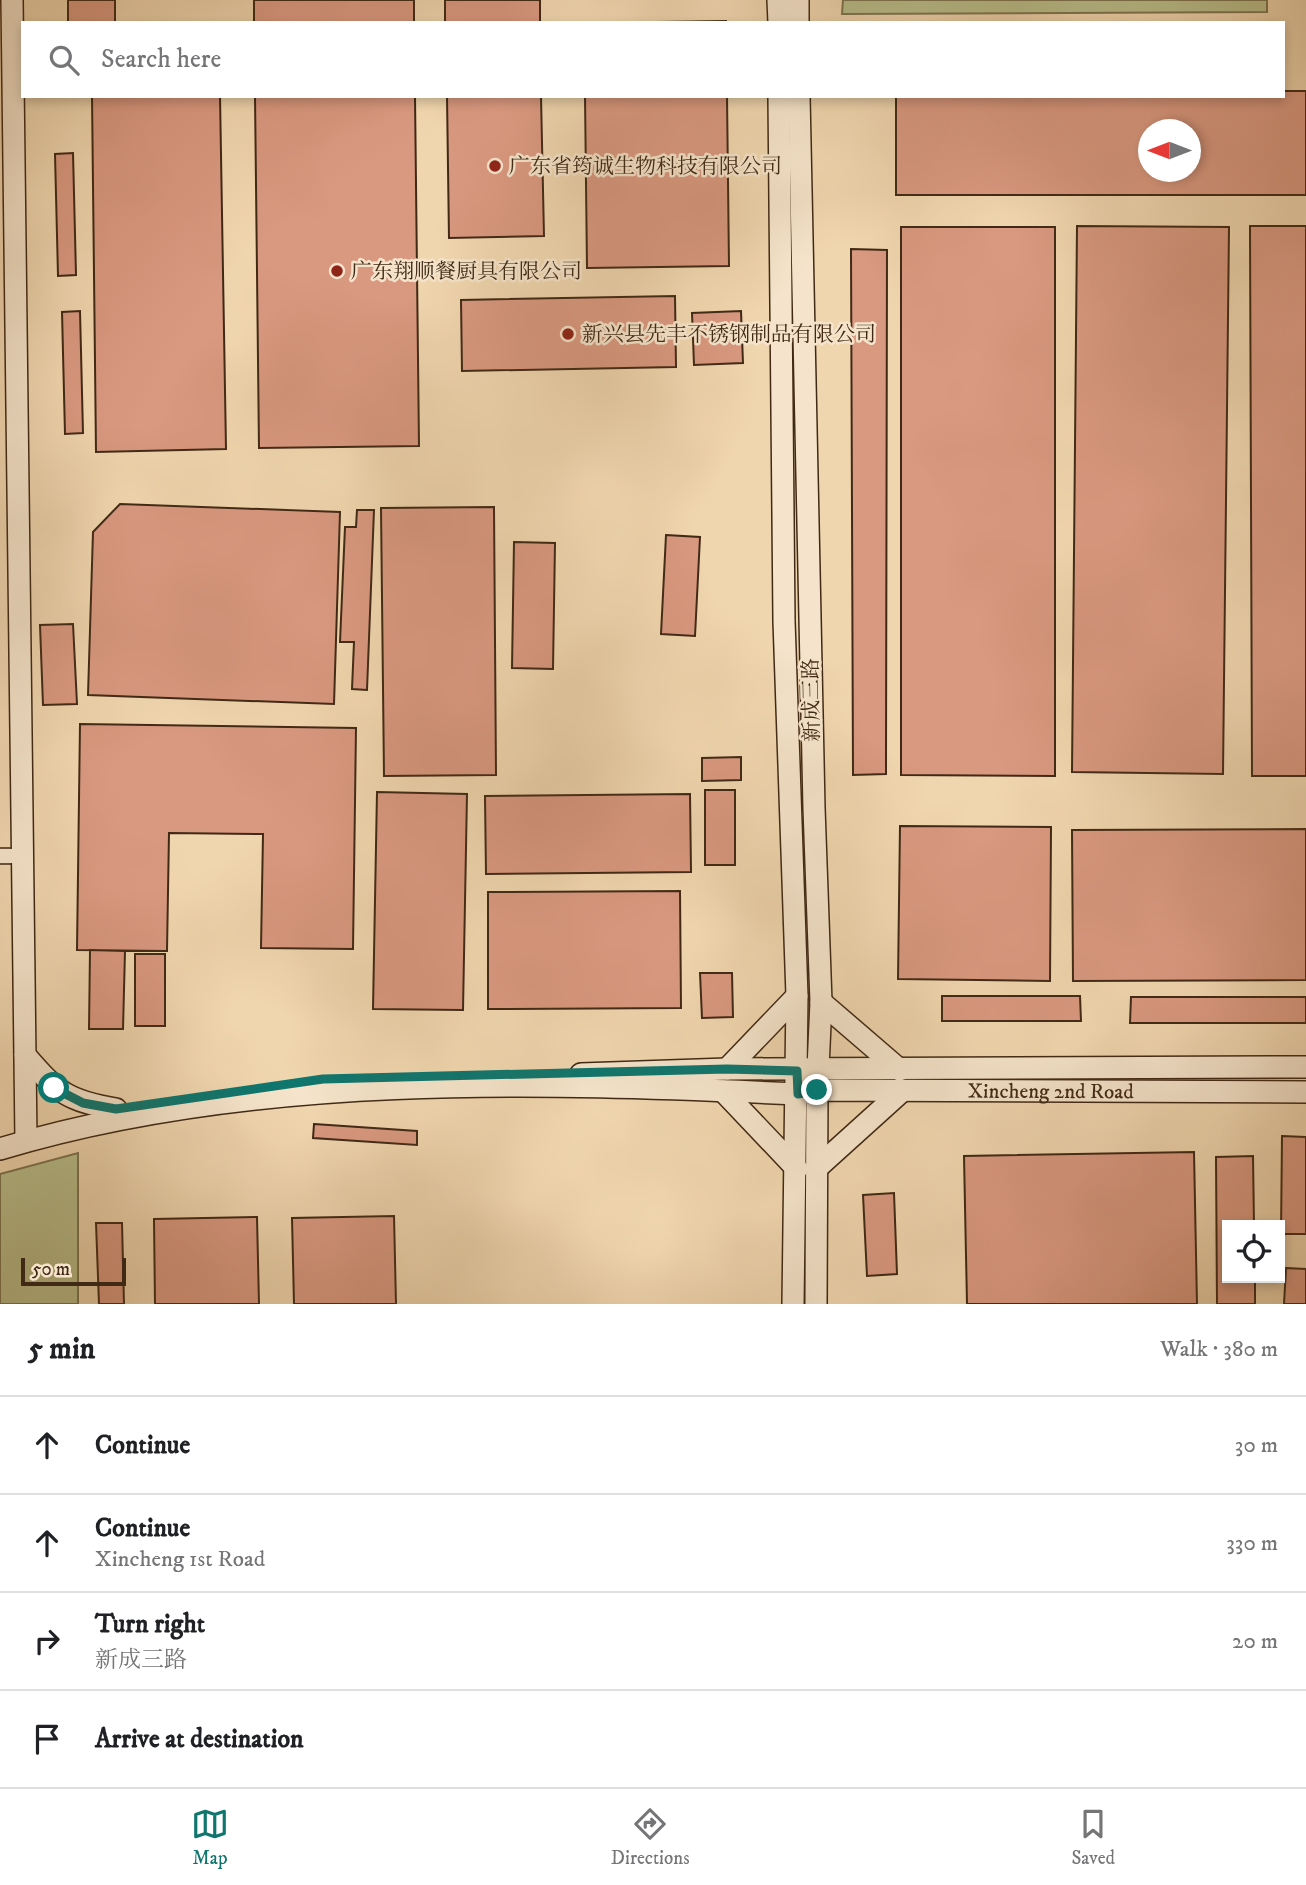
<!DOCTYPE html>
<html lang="en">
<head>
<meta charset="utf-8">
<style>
  :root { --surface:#fff; --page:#f6f6f6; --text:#202124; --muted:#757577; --line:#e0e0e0; --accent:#0f766e }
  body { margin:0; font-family:"IM FELL DW Pica","Noto Serif SC",serif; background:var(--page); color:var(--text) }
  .controls { position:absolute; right:21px; bottom:21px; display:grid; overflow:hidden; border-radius:0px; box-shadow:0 4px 10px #0003 }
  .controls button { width:63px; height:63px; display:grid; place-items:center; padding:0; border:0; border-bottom:2px solid var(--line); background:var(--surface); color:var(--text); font:35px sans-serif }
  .compass { position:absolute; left:1138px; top:119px; width:63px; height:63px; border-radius:50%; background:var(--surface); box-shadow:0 4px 10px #0003; rotate:270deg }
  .scale { position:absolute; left:21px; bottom:18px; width:105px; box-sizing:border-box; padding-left:7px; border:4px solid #402915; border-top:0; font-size:19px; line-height:24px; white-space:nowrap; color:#402915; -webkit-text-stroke:5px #f5e4cb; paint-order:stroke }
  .stop { position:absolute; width:21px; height:21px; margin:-16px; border:5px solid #0f766e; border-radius:50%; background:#fff }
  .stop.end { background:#0f766e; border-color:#fff; box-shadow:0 2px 7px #0008 }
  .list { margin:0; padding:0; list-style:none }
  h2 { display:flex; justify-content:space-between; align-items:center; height:91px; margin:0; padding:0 28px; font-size:30px }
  h2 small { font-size:23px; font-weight:400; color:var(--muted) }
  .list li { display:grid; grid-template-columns:46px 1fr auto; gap:21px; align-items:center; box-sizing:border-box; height:98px; padding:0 28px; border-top:2px solid var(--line) }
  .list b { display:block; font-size:26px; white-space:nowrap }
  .list p { margin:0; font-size:23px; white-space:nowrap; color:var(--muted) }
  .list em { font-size:23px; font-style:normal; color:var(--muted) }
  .icon { flex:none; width:38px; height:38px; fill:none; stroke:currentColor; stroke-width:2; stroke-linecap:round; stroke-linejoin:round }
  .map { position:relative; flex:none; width:1306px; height:1304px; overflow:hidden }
  .search { position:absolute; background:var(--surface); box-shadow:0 4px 10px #0003; left:21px; right:21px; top:21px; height:77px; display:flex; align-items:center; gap:18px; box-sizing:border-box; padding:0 24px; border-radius:0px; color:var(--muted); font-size:26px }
  .sheet { height:483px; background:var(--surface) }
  nav { display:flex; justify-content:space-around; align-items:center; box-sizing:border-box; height:98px; border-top:2px solid var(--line); background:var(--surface); font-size:19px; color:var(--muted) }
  nav a { display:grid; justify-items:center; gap:4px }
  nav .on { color:var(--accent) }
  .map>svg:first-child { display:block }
  .green { fill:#b8be8c; stroke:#7c7450; stroke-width:2 }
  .building { fill:#d99880; stroke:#402915; stroke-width:2; fill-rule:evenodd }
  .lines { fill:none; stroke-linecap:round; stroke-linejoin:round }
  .street-casing { stroke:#6c543c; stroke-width:18 }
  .secondary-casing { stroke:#402915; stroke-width:24 }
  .street { stroke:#f5e4cb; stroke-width:14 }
  .secondary { stroke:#f5e4cb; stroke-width:21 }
  .route { stroke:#0f766e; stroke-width:9 }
  .poi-dot { fill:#8f2418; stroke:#f5e4cb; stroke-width:2.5 }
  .labels { text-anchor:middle; stroke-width:5; stroke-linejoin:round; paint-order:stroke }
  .poi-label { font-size:21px; fill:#402915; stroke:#f5e4cb; text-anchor:start }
  .street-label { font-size:21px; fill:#402915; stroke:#f5e4cb }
</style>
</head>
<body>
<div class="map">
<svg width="1306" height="1304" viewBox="0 0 1306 1304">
  <rect width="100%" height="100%" fill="#f0d6af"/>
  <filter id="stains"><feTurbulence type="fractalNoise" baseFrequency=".00286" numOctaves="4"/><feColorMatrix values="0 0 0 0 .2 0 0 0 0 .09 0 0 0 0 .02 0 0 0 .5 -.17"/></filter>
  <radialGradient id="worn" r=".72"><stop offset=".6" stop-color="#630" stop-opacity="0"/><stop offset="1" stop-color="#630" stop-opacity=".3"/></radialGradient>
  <path class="green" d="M843,0h424v12l-425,2z
    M78,1153v151h-78v-130z"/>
  <path class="building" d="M68,0h47v23h-47z
    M254,0h160v23h-160z
    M445,0h95v23h-95z
    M726,21v2h-141z
    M1283,91h23v104h-410v-99h387zM1148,130h42v42h-42z
    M92,96h128l6,353 -130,3z
    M255,96h160l4,350 -160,2z
    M447,96h94l3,140 -95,2z
    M585,96h142l2,170 -142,2z
    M73,153l3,122 -18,1 -3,-122z
    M1077,226l152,1 -6,547 -151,-2z
    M1250,226h56v550h-54z
    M901,227h154v549l-154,-1z
    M851,249l36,1 -1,524 -33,1z
    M675,296l1,71 -214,4 -1,-71z
    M80,311l3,122 -18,1 -3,-122z
    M741,311l2,52 -49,2 -2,-52z
    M120,504l220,8 -6,192 -246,-9 5,-163z
    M494,507l2,268 -112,1 -3,-268z
    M357,510h17l-7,180 -15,-1 2,-47h-14l5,-115h11z
    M666,535l34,2 -5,99 -34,-2z
    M514,542l41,1 -2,126 -41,-1z
    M73,624l4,80 -34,1 -3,-80z
    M80,724l276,4 -3,221 -92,-1 2,-114 -94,-1 -2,118 -90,-1z
    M741,757v23l-39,1v-23z
    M705,790h30v75h-30z
    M377,792l90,2 -4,216 -90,-1z
    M690,794l1,78 -205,2 -1,-78z
    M900,826l151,1 -1,154 -152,-2z
    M1306,829v151l-233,1 -1,-151z
    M680,891l1,117 -193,1v-117z
    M90,950l35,1 -2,78h-34z
    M135,954h30v72h-30z
    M700,973h32l1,44 -31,1z
    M942,996h138l1,25h-139z
    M1131,997h175v26h-176z
    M314,1124l103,7v14l-104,-7z
    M1282,1136l24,1v97h-25z
    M1194,1152l3,152h-230l-3,-148z
    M1253,1156l1,69h-27v53h28v26h-38l-1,-147z
    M894,1193l3,81 -30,2 -4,-81z
    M394,1216l2,88h-102l-2,-86z
    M257,1217l2,87h-104l-1,-85z
    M96,1223h26l2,81h-25z
    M1286,1268l20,1v35h-22z"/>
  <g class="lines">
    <g class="street-casing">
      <path id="street" d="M0,856h22"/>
    </g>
    <g class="secondary-casing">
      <g id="secondary">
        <path d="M12,0l14,1141"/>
        <path d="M778,0l1,23"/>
        <path d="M798,0v23"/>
        <path d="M779,96l5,525 13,375 -4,308"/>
        <path d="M799,96l15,712 7,194 -4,88 -1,214"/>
        <path d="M821,1002l79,68"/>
        <path d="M25,1055c32,37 42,46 91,54"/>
        <path d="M727,1069l70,-73"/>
        <path d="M581,1074l146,-5 579,-2"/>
        <path d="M723,1091l74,78"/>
        <path id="s1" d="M0,1149c252,-76 537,-67 798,-55l19,-4 489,2"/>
        <path d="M819,1166l83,-75"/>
      </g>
    </g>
    <use href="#street" class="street"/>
    <use href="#secondary" class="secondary"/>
  </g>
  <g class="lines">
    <path class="route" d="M54,1088l29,15 33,6 207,-30 404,-10 70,2 1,23 19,-4"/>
  </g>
  <g class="poi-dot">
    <circle cx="495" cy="166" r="7"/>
    <circle cx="337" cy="271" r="7"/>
    <circle cx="568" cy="334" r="7"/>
  </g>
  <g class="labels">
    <g class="poi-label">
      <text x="509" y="173">广东省筠诚生物科技有限公司</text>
      <text x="351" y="278">广东翔顺餐厨具有限公司</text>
      <text x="582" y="341">新兴县先丰不锈钢制品有限公司</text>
    </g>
    <g class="street-label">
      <text transform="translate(811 700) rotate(-91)" y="7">新成三路</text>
      <text dy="7" stroke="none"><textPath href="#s1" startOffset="1057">Xincheng 2nd Road</textPath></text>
    </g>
  </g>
  <rect width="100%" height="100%" filter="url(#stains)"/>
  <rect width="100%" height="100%" fill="url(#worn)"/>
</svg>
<div class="controls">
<button><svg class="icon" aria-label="locate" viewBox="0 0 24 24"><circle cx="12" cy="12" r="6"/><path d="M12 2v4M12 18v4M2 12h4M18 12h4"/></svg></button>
</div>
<svg class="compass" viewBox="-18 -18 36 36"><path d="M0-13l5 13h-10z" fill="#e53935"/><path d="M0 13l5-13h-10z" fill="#757577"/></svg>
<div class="scale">50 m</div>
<div class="stop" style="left:54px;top:1088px"></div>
<div class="stop end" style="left:817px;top:1090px"></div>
<div class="search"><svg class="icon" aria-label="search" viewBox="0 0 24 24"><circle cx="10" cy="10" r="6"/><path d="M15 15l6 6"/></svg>Search here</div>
</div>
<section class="sheet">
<h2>5 min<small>Walk · 380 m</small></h2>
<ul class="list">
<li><svg class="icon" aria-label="ahead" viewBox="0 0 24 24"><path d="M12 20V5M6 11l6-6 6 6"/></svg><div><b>Continue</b></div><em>30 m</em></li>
<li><svg class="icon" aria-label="ahead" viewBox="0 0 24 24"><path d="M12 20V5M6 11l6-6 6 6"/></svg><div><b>Continue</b><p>Xincheng 1st Road</p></div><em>330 m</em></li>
<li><svg class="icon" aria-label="right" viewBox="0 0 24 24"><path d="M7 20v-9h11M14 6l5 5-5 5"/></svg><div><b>Turn right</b><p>新成三路</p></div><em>20 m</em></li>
<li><svg class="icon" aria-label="arrive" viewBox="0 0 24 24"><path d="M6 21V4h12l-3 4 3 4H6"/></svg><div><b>Arrive at destination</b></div></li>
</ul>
</section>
<nav>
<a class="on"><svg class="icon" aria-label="map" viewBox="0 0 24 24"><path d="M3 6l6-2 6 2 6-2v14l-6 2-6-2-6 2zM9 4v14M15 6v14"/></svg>Map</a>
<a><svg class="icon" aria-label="directions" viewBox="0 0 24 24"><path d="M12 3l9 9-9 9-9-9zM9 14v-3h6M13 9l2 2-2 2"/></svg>Directions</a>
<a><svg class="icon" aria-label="saved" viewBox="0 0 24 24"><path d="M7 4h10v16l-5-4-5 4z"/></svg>Saved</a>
</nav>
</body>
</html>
